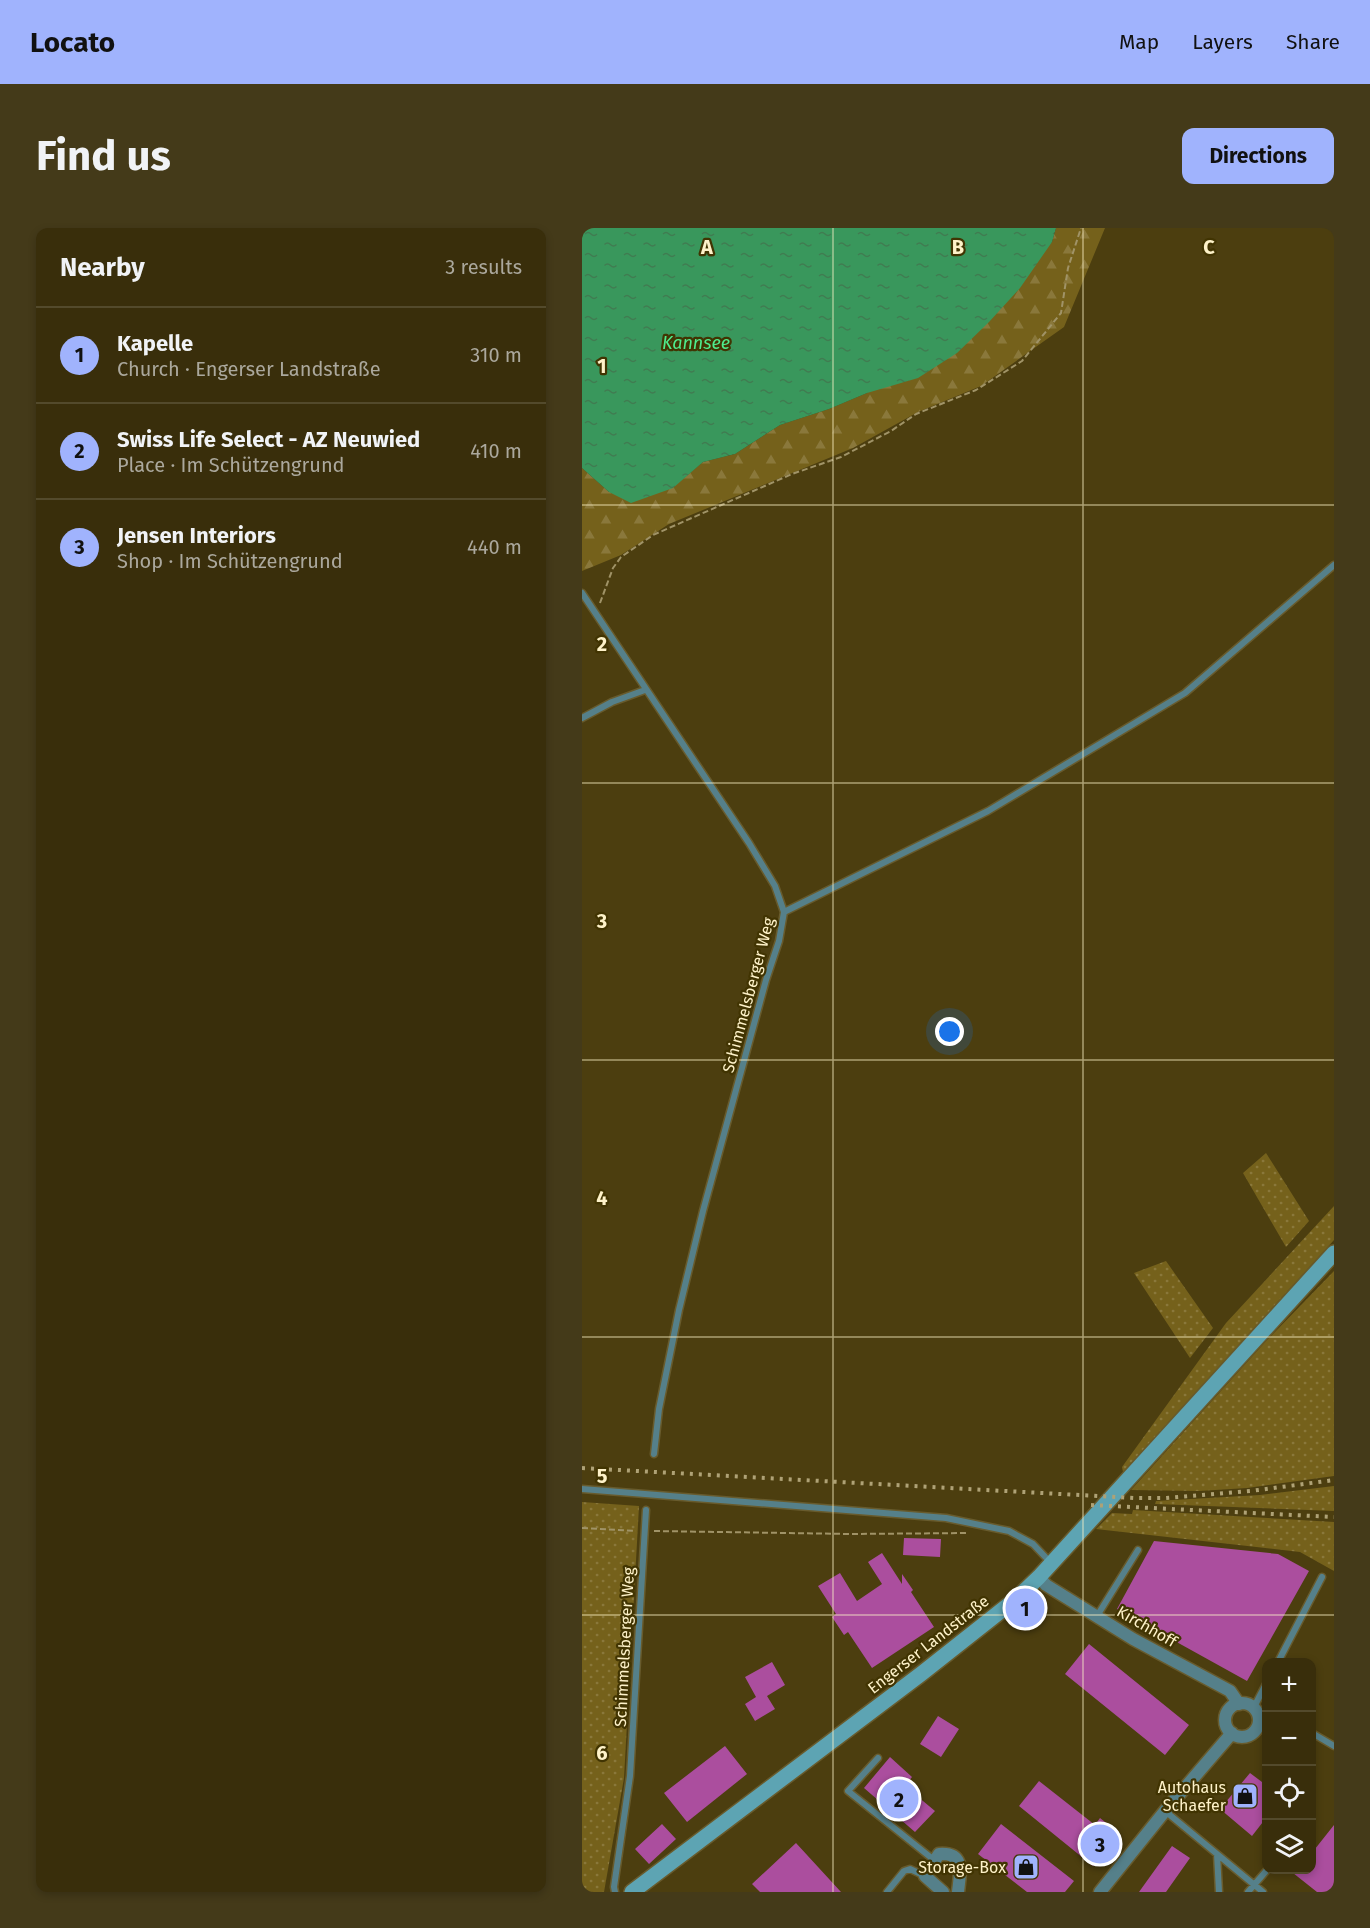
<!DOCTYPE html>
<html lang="en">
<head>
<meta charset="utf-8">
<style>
  :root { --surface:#392e0b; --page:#443a19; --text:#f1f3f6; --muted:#aba89d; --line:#534a2c; --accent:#a0b3fd }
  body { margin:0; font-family:"Fira Sans",sans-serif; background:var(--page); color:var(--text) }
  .controls { position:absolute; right:18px; bottom:18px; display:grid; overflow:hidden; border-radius:12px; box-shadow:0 3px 9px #0003 }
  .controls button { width:54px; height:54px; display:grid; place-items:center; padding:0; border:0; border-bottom:2px solid var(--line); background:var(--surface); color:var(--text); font:30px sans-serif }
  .you { position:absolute; left:368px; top:804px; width:21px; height:21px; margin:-15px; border:4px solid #fff; border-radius:50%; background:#1a73e8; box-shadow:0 0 0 9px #1a73e833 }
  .badge { display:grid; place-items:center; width:39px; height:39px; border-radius:50%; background:var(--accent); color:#111; font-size:20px; font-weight:700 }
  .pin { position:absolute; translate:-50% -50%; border:3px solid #fff; box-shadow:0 2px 6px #0006 }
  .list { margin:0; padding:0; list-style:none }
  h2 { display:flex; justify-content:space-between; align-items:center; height:78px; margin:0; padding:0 24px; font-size:26px }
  h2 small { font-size:20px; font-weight:400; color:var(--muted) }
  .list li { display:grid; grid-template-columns:39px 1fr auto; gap:18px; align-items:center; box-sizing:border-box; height:96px; padding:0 24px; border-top:2px solid var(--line) }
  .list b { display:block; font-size:22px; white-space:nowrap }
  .list p { margin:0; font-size:20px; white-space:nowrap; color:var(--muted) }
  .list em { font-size:20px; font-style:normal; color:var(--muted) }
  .icon { flex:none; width:33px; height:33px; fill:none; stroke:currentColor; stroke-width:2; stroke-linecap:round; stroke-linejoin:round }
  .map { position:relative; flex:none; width:752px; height:1664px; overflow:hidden; border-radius:12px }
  header { display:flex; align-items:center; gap:36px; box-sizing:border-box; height:84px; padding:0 30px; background:var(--accent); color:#111 }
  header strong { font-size:28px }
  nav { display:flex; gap:33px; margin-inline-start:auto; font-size:21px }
  .intro { display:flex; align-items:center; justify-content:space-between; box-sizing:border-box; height:144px; padding:0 36px }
  h1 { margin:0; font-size:42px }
  .button { padding:15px 27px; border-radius:12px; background:var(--accent); color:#111; font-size:21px; font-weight:700 }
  main { display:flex; gap:36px; padding:0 36px }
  aside { flex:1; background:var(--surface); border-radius:12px; box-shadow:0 3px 9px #0003 }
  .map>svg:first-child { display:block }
  .grass { fill:url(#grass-dots) }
  .forest { fill:url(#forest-firs) }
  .water { fill:url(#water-ripples) }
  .building { fill:#ab4e9e }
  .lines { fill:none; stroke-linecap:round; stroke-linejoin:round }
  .service-casing { stroke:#685b2d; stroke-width:9 }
  .minor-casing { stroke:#685b2d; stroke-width:15 }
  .secondary-casing { stroke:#685b2d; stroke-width:18 }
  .path { stroke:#a09367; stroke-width:2; stroke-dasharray:6 3; stroke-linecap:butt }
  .service { stroke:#55808a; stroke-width:6 }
  .minor { stroke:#55808a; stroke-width:12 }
  .secondary { stroke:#5da4b3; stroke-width:15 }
  .rail { stroke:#afa276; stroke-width:4; stroke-dasharray:3 6; stroke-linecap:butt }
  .grid { fill:none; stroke:#fef2c9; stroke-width:1.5; stroke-opacity:0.55 }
  .labels { text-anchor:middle; stroke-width:4.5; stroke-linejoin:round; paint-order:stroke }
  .street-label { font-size:16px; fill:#fef2c9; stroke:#413402 }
  .poi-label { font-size:16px; fill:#fef2c9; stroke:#413402; text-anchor:end }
  .water-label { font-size:18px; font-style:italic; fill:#4eec8d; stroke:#413402 }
  .grid-label { font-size:20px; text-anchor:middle; font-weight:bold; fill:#fef2c9; stroke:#413402; stroke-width:4.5; stroke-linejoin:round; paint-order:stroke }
</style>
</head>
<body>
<header>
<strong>Locato</strong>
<nav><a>Map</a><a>Layers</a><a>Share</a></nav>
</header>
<div class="intro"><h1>Find us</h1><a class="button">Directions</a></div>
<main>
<aside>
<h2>Nearby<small>3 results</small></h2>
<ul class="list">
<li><span class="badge">1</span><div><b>Kapelle</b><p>Church · Engerser Landstraße</p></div><em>310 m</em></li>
<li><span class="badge">2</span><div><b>Swiss Life Select - AZ Neuwied</b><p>Place · Im Schützengrund</p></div><em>410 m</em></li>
<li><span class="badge">3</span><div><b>Jensen Interiors</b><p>Shop · Im Schützengrund</p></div><em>440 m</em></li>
</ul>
</aside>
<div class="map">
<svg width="752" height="1664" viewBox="0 0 752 1664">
  <defs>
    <pattern id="grass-dots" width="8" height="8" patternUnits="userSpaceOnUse" patternTransform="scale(1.5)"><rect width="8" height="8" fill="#75611b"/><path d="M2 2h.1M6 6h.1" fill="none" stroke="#8a783b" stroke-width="1.8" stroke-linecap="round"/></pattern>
    <pattern id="forest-firs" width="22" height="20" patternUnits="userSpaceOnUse" patternTransform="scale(1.5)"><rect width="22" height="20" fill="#75611b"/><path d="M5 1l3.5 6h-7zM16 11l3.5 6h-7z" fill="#8a783b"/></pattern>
    <pattern id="water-ripples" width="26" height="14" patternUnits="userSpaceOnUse" patternTransform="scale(1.5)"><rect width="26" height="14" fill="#39975c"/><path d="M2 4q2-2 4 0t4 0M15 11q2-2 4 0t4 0" fill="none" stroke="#407c51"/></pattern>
  </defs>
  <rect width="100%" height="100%" fill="#4c3e0f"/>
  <path class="grass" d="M684,925l43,68 -23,26 -43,-74z
    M752,978v34l-211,232 -1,-5 104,-144z
    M584,1033l47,67 -23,30 -56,-85z
    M752,1043v205l-87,12 -48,3 -68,-1 136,-150z
    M752,1258v25l-179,-7 1,-3 104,-6z
    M0,1274l57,4 -15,272 -20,114h-22z
    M551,1282l201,12v49l-34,-19 -204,-23 16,-16 20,1z"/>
  <path class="forest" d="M474,0h49l-41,99 -83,59 -63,26 -65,36 -184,76 -48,31 -39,16v-103l27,24 63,-4 31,-26 32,-8 45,-29 49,-16 38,-16 185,-151z"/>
  <path class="water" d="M0,0h474l-4,14 -32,46 -31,34 -32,31 -39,25 -51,15 -38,16 -49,16 -45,29 -32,8 -30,26 -42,15 -22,-11 -27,-24z"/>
  <path class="building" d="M322,1310l37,1 -1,18 -37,-2z
    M572,1313l124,13 31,17 -62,110 -130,-72z
    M300,1325l20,31v-10l11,16 -2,2 23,35 -62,41 -24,-36 -4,3 -12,-18 4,-3 -18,-28 22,-13 17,28 25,-17 -14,-22z
    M507,1416l100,81 -24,30 -100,-81z
    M190,1434l13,23 -18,11 8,13 -20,12 -10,-17 11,-7 -11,-20z
    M356,1488l21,13 -18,28 -21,-13z
    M143,1518l22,28 -60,48 -23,-29z
    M308,1529l22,20 -7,9 30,25 -20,21 -51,-44z
    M668,1545l16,12v33l-14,18 -32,-27z
    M457,1553l56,44 5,-7 19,15 -26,33 -74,-60z
    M80,1596l14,15 -27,25 -14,-15z
    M419,1596l73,57 -9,11h-38l-49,-38z
    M752,1597v67h-17l-29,-23h23v-15z
    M214,1615l45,49h-81l-8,-8z
    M590,1618l18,12 -24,34h-27z"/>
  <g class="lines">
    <g class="service-casing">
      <path id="service" d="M0,365l167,250 26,43 9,26 -5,29 -13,39 -63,231 -24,99 -20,99 -5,45
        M0,490l30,-16 33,-12
        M202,684l204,-101 197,-118 149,-128
        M0,1261l364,29 63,13 24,13 18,19
        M515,1388l41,-66
        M696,1434l44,-85
        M672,1479l12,-23
        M677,1493l7,-2
        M730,1505l22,13
        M296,1530l-30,33 86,69
        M583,1583l98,81
        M635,1626l2,38
        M33,1664l-1,-5 16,-111 16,-266
        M305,1664l17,-21 6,-2 15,7
        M666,1664l19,-22"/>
    </g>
    <g class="minor-casing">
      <path id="minor" d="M457,1349l7,8 87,54 97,52 9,13
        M643 1492a17 17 0 1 1 34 0a17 17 0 1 1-34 0Z
        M361,1664l-18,-16 14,-22c27,-2 21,20 19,38
        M518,1664l65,-81 67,-78"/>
    </g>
    <g class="secondary-casing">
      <path id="secondary" d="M50,1664l289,-218 95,-75 23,-22 295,-324"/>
    </g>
    <path class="path" d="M18,375l13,-35 8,-11 32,-22 139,-61 49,-17 50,-26 25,-17 60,-24 46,-29 39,-48 7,-45 13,-40
      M0,1300l54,3
      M72,1303l197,3 118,-1"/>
    <use href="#service" class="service"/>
    <use href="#minor" class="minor"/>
    <use href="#secondary" class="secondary"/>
    <path class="rail" d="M0,1240l552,30h32l85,-7 83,-11
      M509,1277l243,12"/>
  </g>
  <path class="grid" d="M251,0v1664M501,0v1664M0,277h752M0,555h752M0,832h752M0,1109h752M0,1387h752"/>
  <defs>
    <g id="shop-square" transform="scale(1.35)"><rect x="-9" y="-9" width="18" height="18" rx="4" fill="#a0b3fd" stroke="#413402"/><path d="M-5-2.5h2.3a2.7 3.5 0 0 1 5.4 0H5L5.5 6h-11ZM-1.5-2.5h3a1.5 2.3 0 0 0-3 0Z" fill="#111"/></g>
  </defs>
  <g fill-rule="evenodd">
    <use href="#shop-square" x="663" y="1568"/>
    <use href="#shop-square" x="444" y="1639"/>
  </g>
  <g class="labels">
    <g class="street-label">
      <text transform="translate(166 767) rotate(-75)" y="6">Schimmelsberger Weg</text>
      <text transform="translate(565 1398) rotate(30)" y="6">Kirchhoff</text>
      <text transform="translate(346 1416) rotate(-38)" y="6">Engerser Landstraße</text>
      <text transform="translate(42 1419) rotate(-87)" y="6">Schimmelsberger Weg</text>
    </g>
    <g class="poi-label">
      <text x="644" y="1565">Autohaus<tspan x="644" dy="18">Schaefer</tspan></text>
      <text x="424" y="1645">Storage-Box</text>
    </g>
    <g class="water-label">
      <text x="114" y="121">Kannsee</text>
    </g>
  </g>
  <g class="grid-label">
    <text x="125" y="26">A</text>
    <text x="376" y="26">B</text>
    <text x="627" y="26">C</text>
    <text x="20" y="145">1</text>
    <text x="20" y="423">2</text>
    <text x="20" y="700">3</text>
    <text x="20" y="977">4</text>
    <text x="20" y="1255">5</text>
    <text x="20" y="1532">6</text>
  </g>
</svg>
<div class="controls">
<button>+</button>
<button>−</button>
<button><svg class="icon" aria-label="locate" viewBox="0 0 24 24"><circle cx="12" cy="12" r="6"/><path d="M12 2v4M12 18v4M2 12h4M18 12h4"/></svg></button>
<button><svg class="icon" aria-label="layers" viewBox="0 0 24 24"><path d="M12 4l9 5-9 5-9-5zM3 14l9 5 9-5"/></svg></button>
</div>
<div class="you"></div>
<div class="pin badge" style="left:443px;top:1380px">1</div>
<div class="pin badge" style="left:317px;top:1571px">2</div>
<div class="pin badge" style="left:518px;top:1616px">3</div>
</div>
</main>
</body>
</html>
